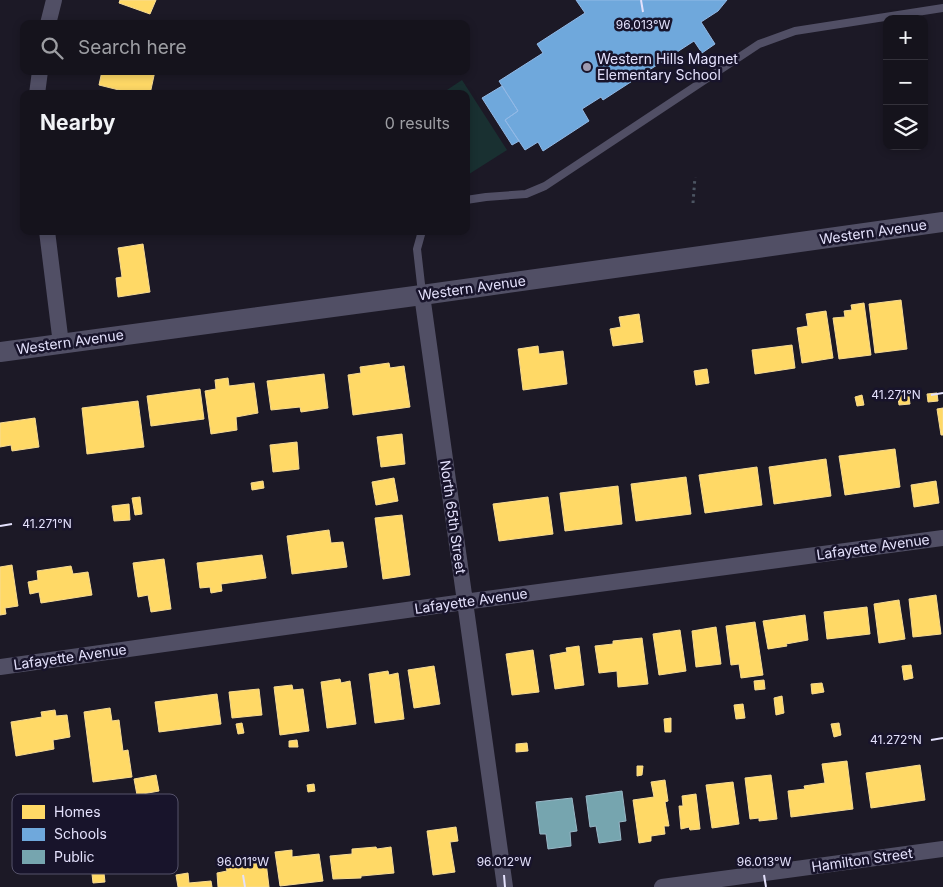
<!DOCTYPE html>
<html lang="en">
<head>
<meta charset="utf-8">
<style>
  :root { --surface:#15131c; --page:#222029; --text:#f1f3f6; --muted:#9d9ea3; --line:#34323b }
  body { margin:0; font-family:Inter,sans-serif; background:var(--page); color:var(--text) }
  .controls { position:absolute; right:15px; top:15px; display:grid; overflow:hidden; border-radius:10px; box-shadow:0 2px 8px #0003 }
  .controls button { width:45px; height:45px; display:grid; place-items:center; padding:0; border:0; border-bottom:1px solid var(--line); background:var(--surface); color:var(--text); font:25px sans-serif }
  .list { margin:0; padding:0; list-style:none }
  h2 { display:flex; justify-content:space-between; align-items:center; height:65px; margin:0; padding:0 20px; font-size:21px }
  h2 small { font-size:16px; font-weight:400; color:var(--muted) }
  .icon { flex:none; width:28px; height:28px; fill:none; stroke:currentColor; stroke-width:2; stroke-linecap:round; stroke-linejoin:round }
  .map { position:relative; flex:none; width:943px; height:887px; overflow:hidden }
  .search { position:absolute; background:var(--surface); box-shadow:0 2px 8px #0003; left:20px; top:20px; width:450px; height:55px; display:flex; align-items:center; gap:12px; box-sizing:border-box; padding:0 18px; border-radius:10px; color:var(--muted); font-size:19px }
  .panel { position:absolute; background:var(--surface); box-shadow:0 2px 8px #0003; left:20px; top:90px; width:450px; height:145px; border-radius:10px }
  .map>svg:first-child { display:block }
  .green { fill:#193031 }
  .homes { fill:#ffd966; stroke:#f7db93 }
  .schools { fill:#6fa8dc; stroke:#92b9e6 }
  .public { fill:#76a5af; stroke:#97b7c6 }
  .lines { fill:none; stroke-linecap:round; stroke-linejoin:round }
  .path { stroke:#4c5562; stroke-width:3; stroke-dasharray:2.5 4; stroke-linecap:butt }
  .service { stroke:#514f65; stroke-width:8 }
  .minor { stroke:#514f65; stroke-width:16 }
  .tertiary { stroke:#514f65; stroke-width:20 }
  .ticks { fill:none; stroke:#e4e1fc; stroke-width:2 }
  .poi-dot { fill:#9e9bb1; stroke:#18142b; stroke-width:2 }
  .labels { text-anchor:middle; stroke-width:5; stroke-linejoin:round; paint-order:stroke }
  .poi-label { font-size:14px; fill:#e4e1fc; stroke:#18142b; text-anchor:start }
  .street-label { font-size:14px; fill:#e4e1fc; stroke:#18142b }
  .key { fill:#18142b; stroke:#55526a; stroke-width:1 }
  .key-label { font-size:14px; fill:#e4e1fc }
  .ticks-label { font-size:12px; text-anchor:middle; fill:#e4e1fc; stroke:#18142b; stroke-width:5; stroke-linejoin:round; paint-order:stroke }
</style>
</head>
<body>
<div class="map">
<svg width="943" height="887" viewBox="0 0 943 887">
  <rect width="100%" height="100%" fill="#1c1926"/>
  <path class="green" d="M462,80l45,70 -41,26v-82h-25z"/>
  <path class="homes" d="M120,0h36l-6,14 -31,-11z
    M102,71h53l-5,23h-15l-36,-9z
    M143,244l7,48 -32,5 -2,-19 6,-1 -4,-29z
    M901,300l6,49 -32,4 -6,-49z
    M864,303l7,52 -32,4 -6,-41 12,-1 -1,-6 8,-1 -1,-5z
    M826,311l7,47 -31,5 -5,-35 11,-2 -2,-12z
    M639,314l4,28 -30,4 -3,-17 11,-2 -2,-10z
    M792,345l3,23 -40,6 -3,-24z
    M538,346l1,8 24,-3 4,33 -44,6 -5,-41z
    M389,363l1,5 14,-2 6,41 -57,8 -5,-40 13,-2 -1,-6z
    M707,369l2,14 -13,2 -2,-14z
    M324,374l4,34 -27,4 -1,-5 -29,3 -4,-29z
    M228,378l1,8 25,-3 4,30 -22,4 1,13 -26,4 -6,-43 11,-2 -1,-9z
    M200,389l4,30 -53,7 -4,-30z
    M908,389l2,15 -11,1 -2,-14z
    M937,393l1,8 -10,1 -1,-8z
    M862,395l2,10 -7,1 -2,-9z
    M138,401l6,46 -57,7 -5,-46z
    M943,408v27h-2l-4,-26z
    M35,418l4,29 -27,4 -1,-6 -11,2v-24z
    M402,434l3,30 -24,3 -4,-30z
    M297,442l2,27 -26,3 -3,-27z
    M895,449l5,38 -55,8 -6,-39z
    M826,459l5,37 -57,8 -5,-37z
    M757,467l5,38 -57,8 -6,-38z
    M686,477l5,37 -55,7 -5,-37z
    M394,478l4,23 -22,4 -4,-23z
    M263,481l1,7 -12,2 -1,-7z
    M936,481l3,22 -25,4 -3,-22z
    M618,486l4,38 -57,7 -5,-38z
    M140,497l2,17 -7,1 -3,-17z
    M548,497l5,37 -54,7 -6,-37z
    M129,504l1,16 -16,1 -2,-15z
    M402,515l8,60 -27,4 -8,-61z
    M329,530l2,13 12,-1 4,25 -55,7 -5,-38z
    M262,555l4,23 -45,6 1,7 -11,2 -1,-6 -10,1 -3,-25z
    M164,559l7,50 -20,3 -3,-17 -10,2 -5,-34z
    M12,565l6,41 -13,2 1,6 -6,1v-48z
    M71,566l2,8 15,-2 4,23 -51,8 -2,-11 -9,2 -2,-12 10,-2 -1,-9z
    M936,595l5,39 -28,3 -4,-38z
    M899,600l6,39 -26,4 -5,-39z
    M867,607l3,27 -43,5 -3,-27z
    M805,615l3,25 -22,4 1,2 -19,3 -5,-28z
    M755,622l8,53 -22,3 -2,-14 -8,1 -5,-39z
    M716,627l5,37 -25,3 -4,-36z
    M680,630l6,41 -27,4 -6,-41z
    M642,638l6,46 -30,3 -1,-16 -18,2 -4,-27 18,-2v-3z
    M579,646l5,39 -29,4 -5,-34 17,-3 -1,-4z
    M533,650l6,42 -27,3 -6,-41z
    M911,665l2,13 -9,2 -2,-14z
    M434,666l6,38 -26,4 -6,-38z
    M388,671l1,4 9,-2 6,46 -29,4 -6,-49z
    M340,679l1,4 9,-2 6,43 -29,4 -6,-46z
    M764,680l1,9 -10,1 -1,-9z
    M822,683l2,9 -12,2 -1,-10z
    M292,685l1,5 10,-1 6,42 -29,4 -6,-48z
    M259,689l3,26 -30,3 -3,-26z
    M217,694l4,30 -62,8 -4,-30z
    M782,696l2,17 -8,2 -2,-17z
    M743,704l2,14 -9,1 -2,-14z
    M110,708l2,13 7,-1 4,31 5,-1 4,27 -39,5 -9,-70z
    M55,710l1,6 11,-1 3,22 -17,3 1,9 -38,7 -5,-34 31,-5 -1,-5z
    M671,718v14h-6l-1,-13z
    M242,723l2,10 -6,1 -2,-10z
    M839,723l2,12 -7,2 -3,-13z
    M297,740l1,7h-9v-6z
    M527,743l1,8 -12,1v-8z
    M847,761l6,48 -62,8 -3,-26 17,-2 -1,-3 21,-3 -3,-19z
    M920,765l5,35 -54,8 -5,-35z
    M637,766h6l-1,9 -5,1z
    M156,775l3,16 -22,4 -3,-16z
    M771,775l6,44 -18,2v-3l-9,1 -5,-41z
    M665,780l3,21 -3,1 4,24h-5l1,8 -14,2v5l-12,2 -6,-43 21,-3 -3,-15z
    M733,782l6,42 -27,4 -6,-43z
    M314,784l1,7 -7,1 -1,-7z
    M696,794l4,35 -10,1 -1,-3 -8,2 -2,-23h4l-1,-10z
    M456,827l2,14 -8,1 5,30 -22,3 -6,-44z
    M376,847l1,2 14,-2 3,26 -33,3v2l-28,1 -3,-23 22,-2v-5z
    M292,850v7l27,-3 4,27 -43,5 -5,-34z
    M266,862l3,25h-51l-1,-14 10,-2 -1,-4z
    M103,864l2,18 -12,1 -2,-18z
    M188,873l1,10 22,-2 1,6h-34l-2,-12z"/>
  <path class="schools" d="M576,0h151l-9,11 -17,11 14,22 -13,9 -8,-12 -91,59 -2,-3 -19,12 7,12 -46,30 -5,-9 -13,8 -20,-30 13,-9 -19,-30 44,-28 -6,-9 48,-31z
    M502,86l16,25 -13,9 14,21 -7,4 -30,-47z"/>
  <path class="public" d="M622,791l4,30 -7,1 2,18 -22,3 -3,-17 -6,1 -4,-31z
    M572,798l5,33 -7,1 1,14 -23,3 -2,-15h-6l-4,-32z"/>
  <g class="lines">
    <path class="path" d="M693,203l2,-26"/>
    <path class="service" d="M466,200l20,-3 40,-3 19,-8 214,-142 36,-13 148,-23
      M422,293l-5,-44 5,-18"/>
    <path class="minor" d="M48,24l6,-24
      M37,94l3,-23
      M47,231l14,113
      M422,295l83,592
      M0,667l464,-65 479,-64
      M662,887l281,-38"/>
    <path class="tertiary" d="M0,352l422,-57 521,-73"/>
  </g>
  <path class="ticks" d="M641,0l2,12M931,395l12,-2M0,526l12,-2M931,740l12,-2M243,875l2,12M504,875l1,12M764,875l2,12"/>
  <circle class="poi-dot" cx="587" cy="67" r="5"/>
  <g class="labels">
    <g class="poi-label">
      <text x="597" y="64">Western Hills Magnet<tspan x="597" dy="16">Elementary School</tspan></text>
    </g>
    <g class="street-label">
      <text transform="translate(873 232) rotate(-8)" y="5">Western Avenue</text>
      <text transform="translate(472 288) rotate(-8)" y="5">Western Avenue</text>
      <text transform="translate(70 342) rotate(-8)" y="5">Western Avenue</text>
      <text transform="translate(453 517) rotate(82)" y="5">North 65th Street</text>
      <text transform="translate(873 547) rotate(-8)" y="5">Lafayette Avenue</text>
      <text transform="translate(471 601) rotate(-8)" y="5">Lafayette Avenue</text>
      <text transform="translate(70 657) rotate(-8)" y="5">Lafayette Avenue</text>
      <text transform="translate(862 860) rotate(-8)" y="5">Hamilton Street</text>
    </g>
  </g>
  <rect x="12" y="794" width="166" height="80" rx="8" class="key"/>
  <rect x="22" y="805" width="23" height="14" fill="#ffd966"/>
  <rect x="22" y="828" width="23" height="13" fill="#6fa8dc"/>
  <rect x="22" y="850" width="23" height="14" fill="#76a5af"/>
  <g class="key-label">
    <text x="54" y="817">Homes</text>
    <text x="54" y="839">Schools</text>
    <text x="54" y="862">Public</text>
  </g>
  <g class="ticks-label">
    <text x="643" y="29">96.013°W</text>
    <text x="896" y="399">41.271°N</text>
    <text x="47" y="528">41.271°N</text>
    <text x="896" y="744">41.272°N</text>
    <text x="243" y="866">96.011°W</text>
    <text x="504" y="866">96.012°W</text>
    <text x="764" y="866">96.013°W</text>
  </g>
</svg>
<div class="controls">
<button>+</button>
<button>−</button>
<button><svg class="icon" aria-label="layers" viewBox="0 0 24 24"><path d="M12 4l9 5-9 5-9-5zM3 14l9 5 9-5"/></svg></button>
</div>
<div class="search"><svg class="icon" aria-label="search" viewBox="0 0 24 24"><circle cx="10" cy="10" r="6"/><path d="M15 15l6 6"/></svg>Search here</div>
<section class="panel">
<h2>Nearby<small>0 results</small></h2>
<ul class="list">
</ul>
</section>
</div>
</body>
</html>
